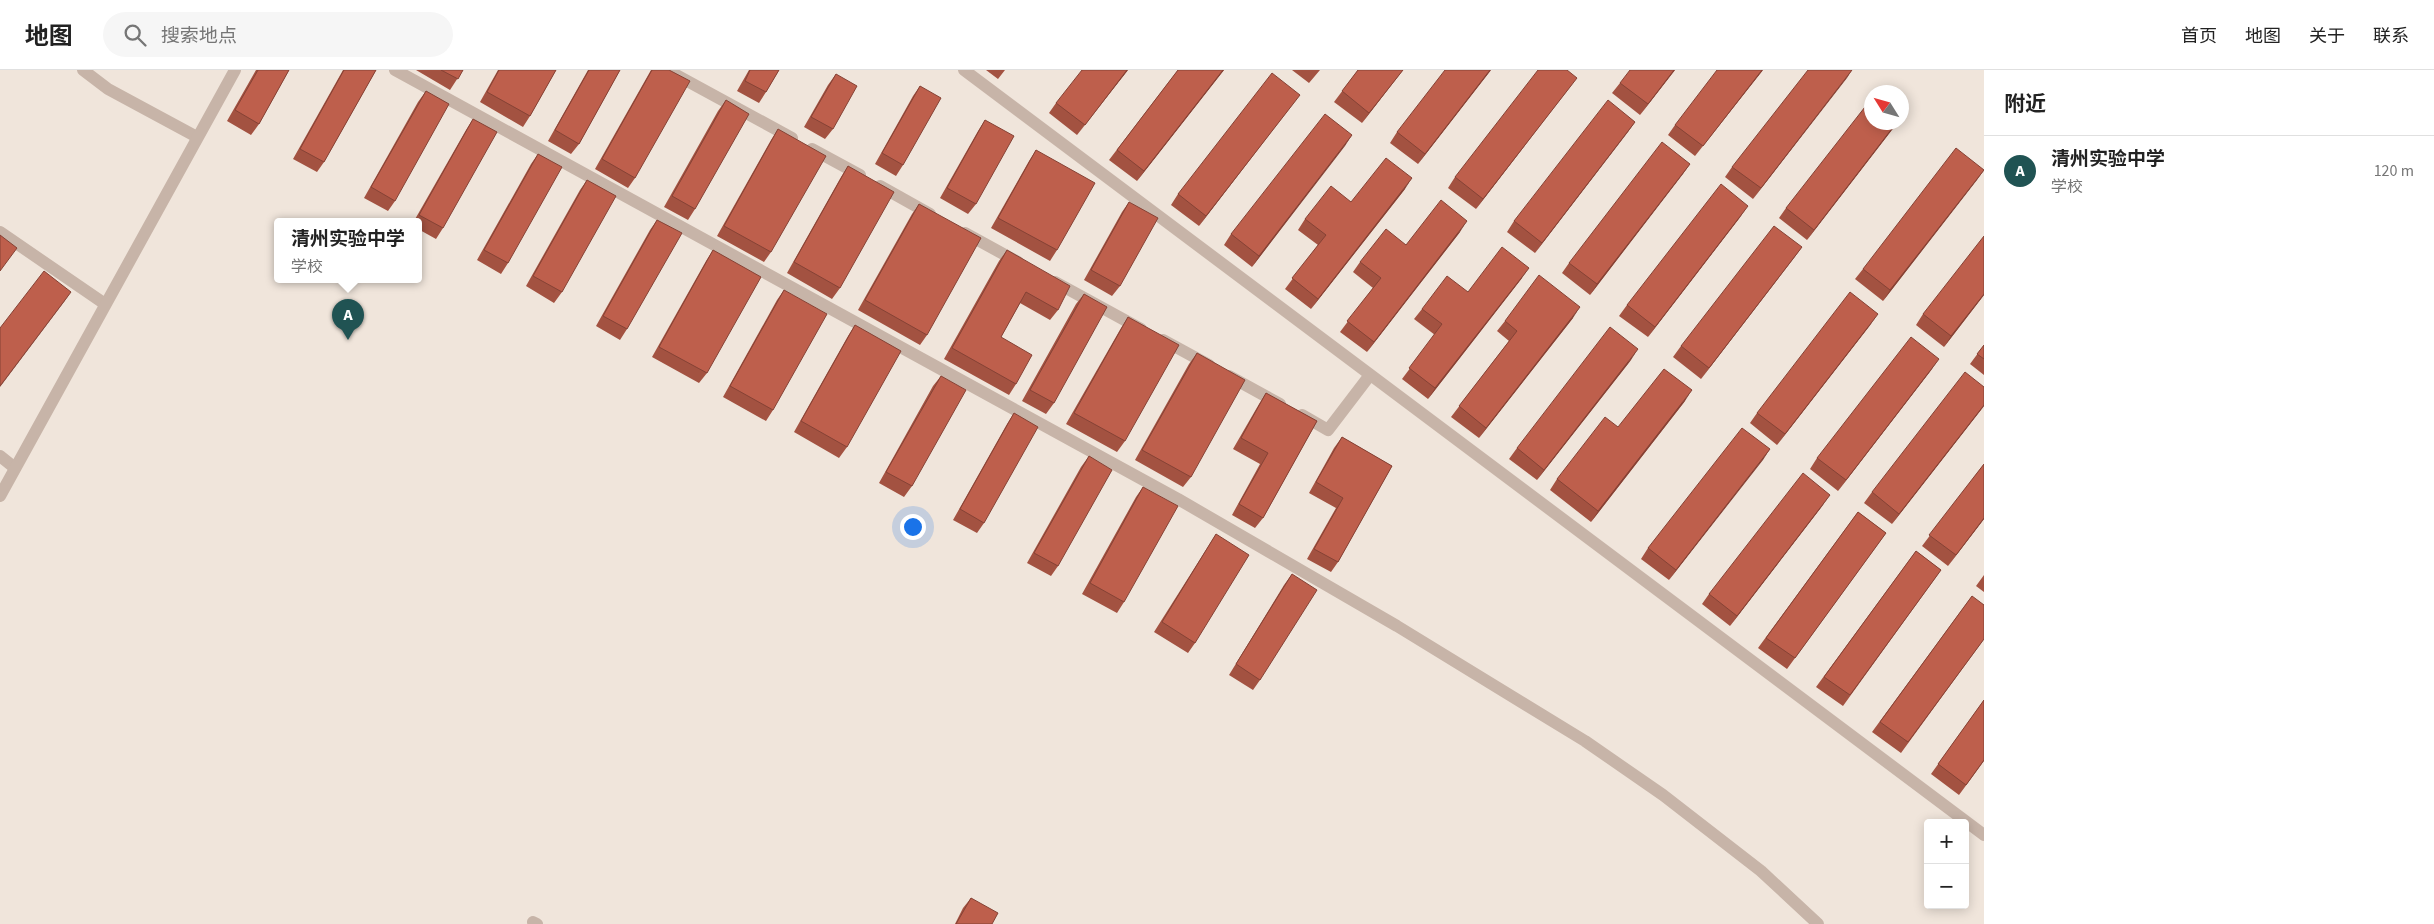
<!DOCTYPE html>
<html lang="zh">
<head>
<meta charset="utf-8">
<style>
  :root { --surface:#fff; --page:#f6f6f6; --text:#222; --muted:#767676; --line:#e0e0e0; --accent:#205353 }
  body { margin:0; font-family:"Source Sans 3","Noto Sans SC",sans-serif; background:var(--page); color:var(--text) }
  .controls { position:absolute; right:15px; bottom:15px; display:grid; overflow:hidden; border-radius:5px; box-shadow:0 2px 12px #0003 }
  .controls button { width:45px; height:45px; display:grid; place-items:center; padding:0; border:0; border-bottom:1px solid var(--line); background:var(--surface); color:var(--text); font:25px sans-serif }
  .compass { position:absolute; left:1864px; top:15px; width:45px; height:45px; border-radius:50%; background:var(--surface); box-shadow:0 2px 12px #0003; rotate:307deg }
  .you { position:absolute; left:912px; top:456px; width:18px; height:18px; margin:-12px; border:4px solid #fff; border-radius:50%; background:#1a73e8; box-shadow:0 0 0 8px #1a73e833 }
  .badge { display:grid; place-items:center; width:32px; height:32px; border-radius:50%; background:var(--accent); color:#fff; font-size:16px; font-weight:700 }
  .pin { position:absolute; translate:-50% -41px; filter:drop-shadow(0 1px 2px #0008) }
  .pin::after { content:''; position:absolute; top:26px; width:18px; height:15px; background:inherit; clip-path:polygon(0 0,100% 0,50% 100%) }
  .popup { position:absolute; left:274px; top:148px; width:148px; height:65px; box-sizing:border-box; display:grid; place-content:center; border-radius:5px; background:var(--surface); filter:drop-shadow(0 1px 4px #0005); font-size:16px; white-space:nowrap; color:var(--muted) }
  .popup b { font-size:19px; color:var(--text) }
  .popup::after { content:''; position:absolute; left:50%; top:100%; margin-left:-10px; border:10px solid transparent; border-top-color:var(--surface) }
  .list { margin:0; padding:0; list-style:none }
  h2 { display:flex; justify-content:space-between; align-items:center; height:65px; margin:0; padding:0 20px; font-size:21px }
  h2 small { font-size:16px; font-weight:400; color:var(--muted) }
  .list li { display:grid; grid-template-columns:32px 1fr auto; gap:15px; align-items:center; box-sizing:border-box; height:70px; padding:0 20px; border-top:1px solid var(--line) }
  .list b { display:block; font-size:19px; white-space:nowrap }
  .list p { margin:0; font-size:16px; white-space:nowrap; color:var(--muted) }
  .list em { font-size:16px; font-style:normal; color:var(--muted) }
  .icon { flex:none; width:28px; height:28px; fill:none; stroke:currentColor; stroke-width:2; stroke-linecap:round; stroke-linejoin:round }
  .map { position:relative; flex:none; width:1984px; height:854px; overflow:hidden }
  header { display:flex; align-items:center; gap:30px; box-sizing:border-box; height:70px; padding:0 25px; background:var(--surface); border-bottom:1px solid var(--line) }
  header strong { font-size:24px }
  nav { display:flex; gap:28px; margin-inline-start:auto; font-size:18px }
  .search { width:350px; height:45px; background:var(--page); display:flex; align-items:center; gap:12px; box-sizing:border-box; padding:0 18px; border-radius:28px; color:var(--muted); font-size:19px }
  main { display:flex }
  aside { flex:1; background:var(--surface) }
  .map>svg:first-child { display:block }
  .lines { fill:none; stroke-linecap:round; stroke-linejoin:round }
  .service { stroke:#c7b4a8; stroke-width:12 }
  .minor { stroke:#c7b4a8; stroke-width:12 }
  .wall { fill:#a35241 }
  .shaded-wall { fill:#854235 }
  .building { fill:#be5f4c; stroke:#854235 }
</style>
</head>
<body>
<header>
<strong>地图</strong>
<div class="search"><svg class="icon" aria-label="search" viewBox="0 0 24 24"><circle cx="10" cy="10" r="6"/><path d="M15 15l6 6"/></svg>搜索地点</div>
<nav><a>首页</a><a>地图</a><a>关于</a><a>联系</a></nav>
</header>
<main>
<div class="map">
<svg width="1984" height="854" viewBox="0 0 1984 854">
  <rect width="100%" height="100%" fill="#f0e5db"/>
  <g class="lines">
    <path class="service" d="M83,0l25,19 89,48
      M395,0l783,429 219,127 188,115 78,54 98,76 57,53
      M667,0l125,68
      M812,79l48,26
      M880,116l50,28
      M0,162l105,72
      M965,163l53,29
      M1055,212l86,47
      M1163,270l46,25
      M1229,306l51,28
      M1302,345l26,15 42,-55
      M0,386l15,12
      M533,852l4,2"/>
    <path class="minor" d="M964,0l1020,765
      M0,426l235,-426"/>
  </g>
  <path class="wall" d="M256,0h33l-30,54 -8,11 -24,-14z
    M343,0h33l-52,92 -7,10 -24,-13z
    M416,0h47l-13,20z
    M498,0h58l-26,46 -7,11 -43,-25z
    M588,0h32l-41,74 -8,10 -23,-13z
    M651,0h18l-34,108 -7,10 -33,-19z
    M749,0h30l-13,22 -7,11 -22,-12z
    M986,0h19l-7,9z
    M1128,0l-51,65 -28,-22 7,-10z
    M1178,0h46l-87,111 -28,-21z
    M1292,0h28l-11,13z
    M1358,0h45l-41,53 -28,-21z
    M1491,0l-73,94 -28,-21 7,-11z
    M1675,0l-35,45 -28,-22 8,-10z
    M1763,0l-68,86 -27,-21 7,-10z
    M1852,0l-99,129 -28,-22 7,-10z
    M836,4l-3,55 -8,10 -21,-12 24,-42z
    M920,16l-17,79 -7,11 -21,-12 38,-68z
    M1569,18l-93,121 -28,-21 7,-11z
    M426,21l-31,110 -7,10 -24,-13 54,-96z
    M726,30l-31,109 -7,11 -24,-13 54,-96z
    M1292,35l-93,121 -28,-21 7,-11z
    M473,49l-30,109 -7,11 -18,-10v-8h-4l52,-91z
    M985,50l-9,84 -8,10 -28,-16 38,-67z
    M1635,52l-100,131 -28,-21 7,-11z
    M1872,52h26l-91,118 -28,-22 7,-10z
    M778,59l-7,123 -7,10 -47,-26 54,-96z
    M1352,65l-100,132 -28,-22 7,-11z
    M1036,80l21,100 -7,11 -59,-33 38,-67z
    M538,84l-30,109 -7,11 -24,-14 54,-96z
    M1690,94l-100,131 -28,-22 7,-10z
    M848,96l-8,122 -8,11 -45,-26 54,-96z
    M1984,100l-101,131 -28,-22 8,-10z
    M587,110l-25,112 -8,11 -28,-17 54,-96z
    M1405,119l-94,120 -26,-20 33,-44 -20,-15 7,-11 46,-17z
    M1129,132l-9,84 -8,10 -28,-16 38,-68z
    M919,134l8,131 -7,10 -62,-35 54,-96z
    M1741,146l-93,121 -29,-21 8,-11z
    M657,150l-30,109 -7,11 -24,-14 54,-96z
    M1460,162l-93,120 -27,-20 33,-44 -20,-16 7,-10 46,-17z
    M1802,177l-101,132 -28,-22 8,-11z
    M713,180l-6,123 -8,10 -47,-26 54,-96z
    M1007,180l51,60 -8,10 -30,-17 -19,34 15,47 -7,11 -65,-36 55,-98z
    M1522,208l-94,121 -26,-20 33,-44 -21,-16 8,-10 46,-17z
    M784,220l-11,120 -7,11 -43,-24 54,-97z
    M1084,224l-30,109 -8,11 -24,-13 54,-97z
    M1984,225l-40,52 -28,-22 7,-11z
    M1128,247l-3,124 -8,11 -51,-28 55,-96z
    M1573,248l-94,120 -28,-21 58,-76 -12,-10 8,-10z
    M1871,254l-94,121 -27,-22 7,-10z
    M855,255l-8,122 -8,11 -45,-26 54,-96z
    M1984,275v30l-14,-11z
    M1197,283l-6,124 -8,10 -48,-27 54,-96z
    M1631,290l-94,120 -28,-21 8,-11z
    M1932,299l-94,122 -28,-22 7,-11z
    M941,306l-29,110 -8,11 -25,-14 54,-97z
    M1266,323l51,28 -54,97 -8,10 -23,-13 28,-51 -27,-15 26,-45z
    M1685,331l-94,121 -41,-32 7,-11 61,-52z
    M1984,336l-92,118 -28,-21 8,-11z
    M1014,343l-30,110 -7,10 -24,-13 54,-96z
    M1342,367l50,29 -54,96 -7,10 -24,-13 29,-51 -27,-15 25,-45z
    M1770,379l-101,131 -28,-21 7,-11z
    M1089,386l-31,110 -7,10 -24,-13 54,-96z
    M1984,394v55l-36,47 -26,-20z
    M1143,417l-19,115 -7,11 -35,-19 54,-97z
    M1823,435l-93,121 -28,-22 7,-10z
    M1858,442l28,21 -99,136 -29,-21z
    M1216,464l-21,109 -7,10 -34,-21z
    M1916,481l25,19 -98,136 -27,-19z
    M1292,504l-32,106 -7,10 -24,-15 55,-90z
    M1984,505v17l-8,-6z
    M1972,526l12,43 -83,114 -29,-21z
    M1984,630v61l-25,34 -28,-21z
    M971,828l21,26h-37l8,-16z"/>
  <path class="shaded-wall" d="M1127,0h1l-51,65 8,-10z
    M1223,0h1l-87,111 7,-10z
    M1403,0l-41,53 7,-10z
    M1490,0h1l-73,94 7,-10z
    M1674,0h1l-35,45 8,-11z
    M1762,0h1l-68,86 8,-10z
    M1852,0l-5,8 -94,121 8,-11z
    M1577,8l-8,10 -93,121 7,-10z
    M1300,25l-8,10 -93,121 7,-10z
    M1635,52l-7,10 -93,121 7,-10z
    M1897,52h1l-91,118 7,-10z
    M1352,65l-7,11 -93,121 7,-11z
    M1690,94l-7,10 -93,121 7,-11z
    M1984,100l-7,10 -94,121 7,-11z
    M1412,108l-7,11 -94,120 7,-10z
    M1748,136l-7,10 -93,121 7,-10z
    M1467,151l-7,11 -93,120 7,-10z
    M1802,177l-8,11 -93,121 8,-11z
    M1529,198l-7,10 -94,121 7,-11z
    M71,222l-7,10 -64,85v-1z
    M1984,224v1l-40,52 7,-11z
    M1580,237l-7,11 -94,120 7,-10z
    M1878,244l-7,10 -94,121 8,-11z
    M1638,279l-7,11 -94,120 7,-10z
    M1939,289l-7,10 -94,122 8,-11z
    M1692,320l-7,11 -94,121 7,-11z
    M1984,335v1l-92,118 7,-10z
    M1770,379l-7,11 -94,120 7,-10z
    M1830,425l-7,10 -93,121 7,-10z
    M1984,448v1l-36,47 8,-11z"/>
  <path class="building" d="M258,0h31l-30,54 -24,-14z
    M344,0h32l-52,92 -24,-13z
    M441,0h22l-5,9z
    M499,0h57l-26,46 -43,-24z
    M589,0h31l-41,74 -24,-14z
    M652,0h17l21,11 -55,97 -33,-19z
    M750,0h29l-13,22 -21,-11z
    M1082,0h45l-42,55 -29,-22z
    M1178,0h45l-79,101 -27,-21z
    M1358,0h45l-34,43 -27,-22z
    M1445,0h45l-65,84 -28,-22z
    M1538,0h29l10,8 -94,121 -28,-22z
    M1630,0h44l-26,34 -28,-21z
    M1717,0h45l-59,76 -28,-21z
    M1808,0h44l-91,118 -29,-21z
    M1272,3l28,22 -94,121 -28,-22z
    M836,4l21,12 -24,43 -22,-12z
    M920,16l21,12 -38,67 -21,-12z
    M1880,17l7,5h-11z
    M426,21l23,13 -54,97 -24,-14z
    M1872,28v24h25l-83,108 -28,-22z
    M726,30l23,14 -54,95 -23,-13z
    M1608,30l27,22 -93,121 -28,-22z
    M1902,34l6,5 -6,8z
    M1325,44l27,21 -93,121 -28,-22z
    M473,49l24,13 -54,96 -24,-13z
    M985,50l29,16 -38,68 -29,-16z
    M778,59l48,27 -55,96 -47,-26z
    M1662,72l28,22 -93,120 -28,-21z
    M1956,78l28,22 -94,120 -27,-21z
    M1036,80l59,33 -38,67 -59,-32z
    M538,84l24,13 -54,96 -24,-13z
    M1386,88l26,20 -94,121 -26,-21 34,-43 -21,-16 26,-33 20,16z
    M848,96l46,26 -54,96 -46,-26z
    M587,110l29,16 -54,96 -29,-16z
    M1721,114l27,22 -93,121 -28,-22z
    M1441,130l26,21 -93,121 -27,-21 34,-43 -21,-16 26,-33 20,16z
    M1129,132l29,16 -38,68 -29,-16z
    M919,134l62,34 -54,97 -62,-35z
    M657,150l25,13 -55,96 -24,-13z
    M1774,156l28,21 -93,121 -28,-22z
    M0,165l17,13 -17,23z
    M1984,166v58l-33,42 -28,-22z
    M1502,177l27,21 -94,120 -26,-20 33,-44 -20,-15 25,-33 21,16z
    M713,180l48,27 -54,96 -48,-26z
    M1007,180l63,36 -12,24 -32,-18 -25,45 31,18 -16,29 -64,-36z
    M44,201l27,21 -71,94v-58z
    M1539,205l41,32 -94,121 -27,-22 58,-75 -12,-10z
    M784,220l43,24 -54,96 -43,-24z
    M1850,222l28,22 -93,120 -28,-21z
    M1084,224l23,13 -53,96 -24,-13z
    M1128,247l51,28 -54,96 -51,-28z
    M855,255l46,26 -54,96 -46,-26z
    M1610,257l28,22 -94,121 -27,-22z
    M1911,267l28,22 -93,121 -29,-22z
    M1984,275v14l-7,-5z
    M1197,283l48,27 -54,97 -49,-27z
    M1664,299l28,21 -94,121 -41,-32 48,-62 13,10z
    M1965,302l19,15v18l-85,109 -27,-22z
    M941,306l25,14 -54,96 -26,-14z
    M1266,323l51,28 -54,97 -24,-14 29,-51 -27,-15z
    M1014,343l24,14 -54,96 -24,-14z
    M1742,358l28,21 -94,121 -28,-22z
    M1342,367l50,29 -54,96 -24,-13 29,-51 -27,-16z
    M1089,386l23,14 -54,96 -24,-13z
    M1984,394v54l-28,37 -27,-20z
    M1803,403l27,22 -93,121 -28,-22z
    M1143,417l35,19 -54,96 -34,-19z
    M1858,442l28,21 -91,125 -29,-20z
    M1216,464l33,21 -54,88 -33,-21z
    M1916,481l25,19 -91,125 -26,-18z
    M1292,504l25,16 -57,90 -24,-16z
    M1972,526l12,9v34l-76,103 -28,-20z
    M1984,630v60l-18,25 -28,-21z
    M971,828l27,15 -6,11h-36z"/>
</svg>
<div class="controls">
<button>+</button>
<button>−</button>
</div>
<svg class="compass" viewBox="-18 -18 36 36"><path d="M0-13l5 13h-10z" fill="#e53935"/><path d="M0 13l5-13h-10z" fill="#767676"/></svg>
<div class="you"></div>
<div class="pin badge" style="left:348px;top:270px">A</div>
<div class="popup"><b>清州实验中学</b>学校</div>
</div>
<aside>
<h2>附近<small></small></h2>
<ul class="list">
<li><span class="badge">A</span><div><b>清州实验中学</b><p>学校</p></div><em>120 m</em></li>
</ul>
</aside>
</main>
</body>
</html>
